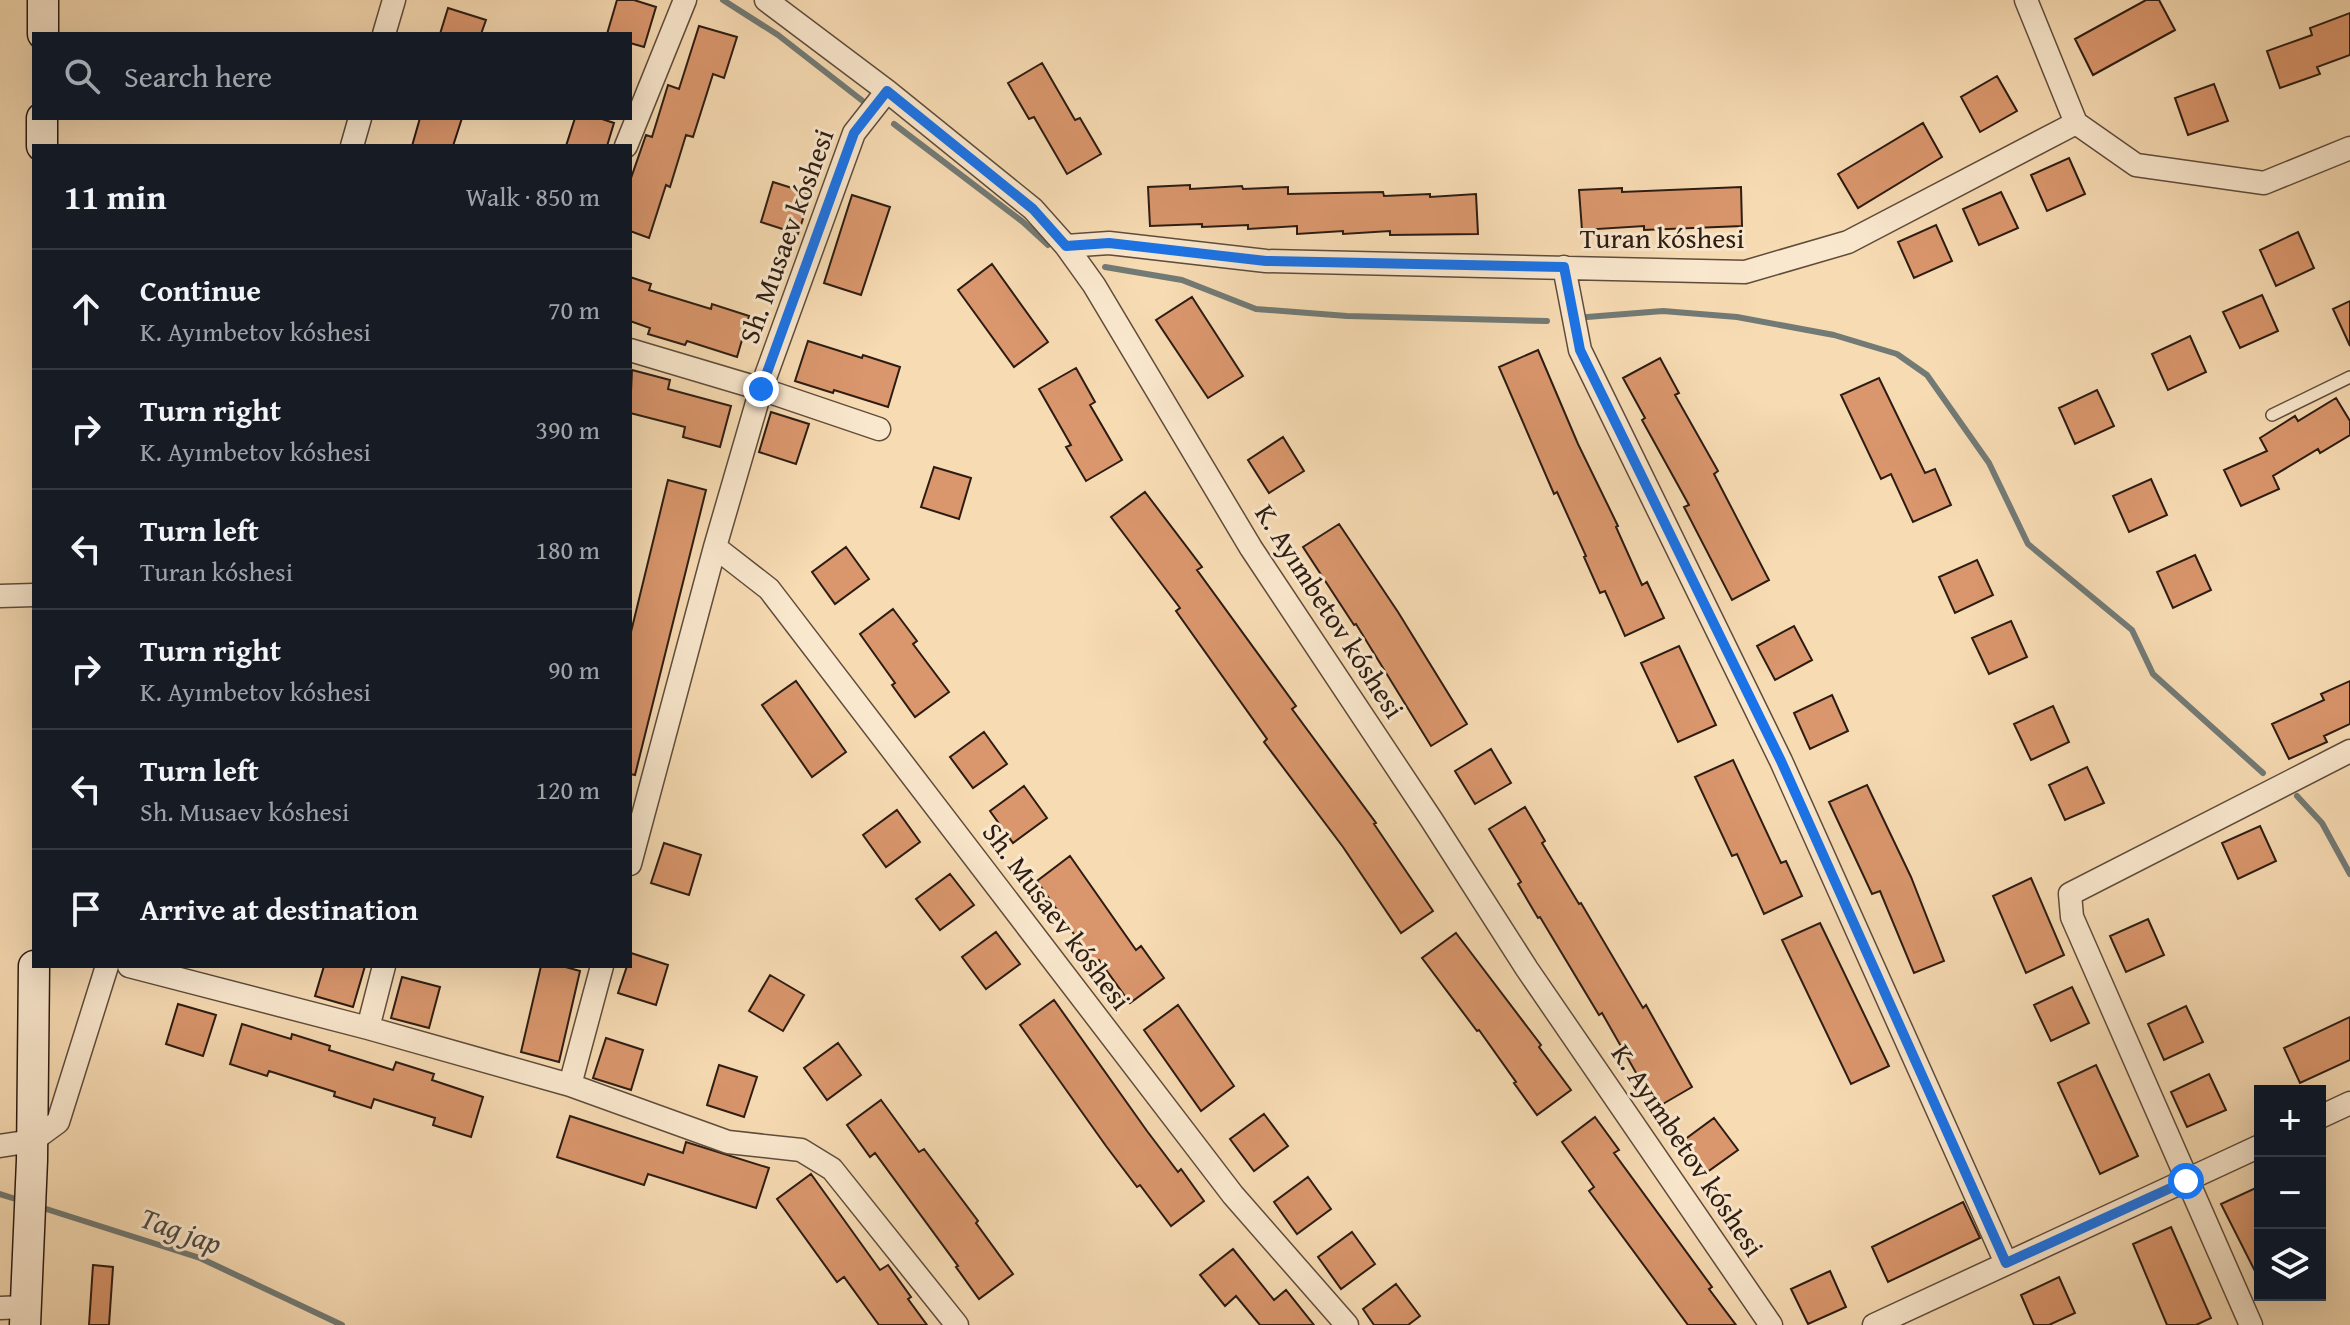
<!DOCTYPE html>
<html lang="en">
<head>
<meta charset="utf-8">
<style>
  :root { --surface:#171b24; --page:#242831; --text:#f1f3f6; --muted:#9ea1a6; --line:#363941 }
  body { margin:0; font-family:"Gentium Book Plus",serif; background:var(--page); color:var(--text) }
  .controls { position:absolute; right:24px; bottom:24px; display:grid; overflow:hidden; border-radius:0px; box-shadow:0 8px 32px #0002 }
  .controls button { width:72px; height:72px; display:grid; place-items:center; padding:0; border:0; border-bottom:2px solid var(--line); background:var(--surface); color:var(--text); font:40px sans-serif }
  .stop { position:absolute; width:24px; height:24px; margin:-18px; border:6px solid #1a73e8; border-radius:50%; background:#fff }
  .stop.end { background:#1a73e8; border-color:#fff; box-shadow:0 2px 8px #0008 }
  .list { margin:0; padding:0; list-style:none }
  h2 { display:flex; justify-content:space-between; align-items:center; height:104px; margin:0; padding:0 32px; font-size:34px }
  h2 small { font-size:26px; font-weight:400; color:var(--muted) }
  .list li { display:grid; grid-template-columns:52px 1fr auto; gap:24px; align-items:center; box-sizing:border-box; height:120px; padding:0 32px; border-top:2px solid var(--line) }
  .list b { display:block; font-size:30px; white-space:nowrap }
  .list p { margin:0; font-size:26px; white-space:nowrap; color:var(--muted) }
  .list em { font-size:26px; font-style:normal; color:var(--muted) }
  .icon { flex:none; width:44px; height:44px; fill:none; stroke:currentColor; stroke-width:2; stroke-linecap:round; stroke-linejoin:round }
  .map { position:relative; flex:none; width:2350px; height:1325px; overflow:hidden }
  .search { position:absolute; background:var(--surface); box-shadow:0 8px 32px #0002; left:32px; top:32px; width:600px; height:88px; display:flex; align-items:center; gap:20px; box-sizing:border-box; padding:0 28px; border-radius:0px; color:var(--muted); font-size:30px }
  .panel { position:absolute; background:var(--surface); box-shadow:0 8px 32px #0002; left:32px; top:144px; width:600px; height:824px; border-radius:0px }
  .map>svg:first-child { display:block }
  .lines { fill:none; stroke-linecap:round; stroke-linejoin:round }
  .stream { stroke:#727a75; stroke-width:6 }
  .building { fill:#da966c; stroke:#2c1c13; stroke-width:2 }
  .lane-casing { stroke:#5f4c3b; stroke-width:14 }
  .street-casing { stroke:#5f4c3b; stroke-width:25 }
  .secondary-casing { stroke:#2c1c13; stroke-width:33 }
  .lane { stroke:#fae8ce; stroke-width:11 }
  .street { stroke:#fae8ce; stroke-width:22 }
  .secondary { stroke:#fae8ce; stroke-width:30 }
  .route { stroke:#1a73e8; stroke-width:10 }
  .labels { text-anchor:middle; stroke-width:6; stroke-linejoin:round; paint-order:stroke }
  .street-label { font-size:28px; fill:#2c1c13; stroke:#fae8ce }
  .water-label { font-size:30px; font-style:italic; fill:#4f4b44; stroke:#fae8ce }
</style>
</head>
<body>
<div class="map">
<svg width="2350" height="1325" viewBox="0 0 2350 1325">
  <rect width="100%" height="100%" fill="#f7dbb3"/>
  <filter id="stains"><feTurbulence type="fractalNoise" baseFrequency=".0025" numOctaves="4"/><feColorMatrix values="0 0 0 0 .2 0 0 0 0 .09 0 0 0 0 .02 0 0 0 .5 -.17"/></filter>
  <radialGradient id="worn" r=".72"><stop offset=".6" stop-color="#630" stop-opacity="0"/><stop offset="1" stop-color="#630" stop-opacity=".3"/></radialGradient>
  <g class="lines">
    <path class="stream" d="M723,0l55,35 86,67
      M894,124l129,98 25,23
      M1105,267l77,13 74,29 91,7 200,5
      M1587,317l76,-6 74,6 97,18 63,19 30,21 62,88 39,81 104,86 21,44 110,99
      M2297,796l25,27 28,51
      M0,1194l22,7
      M40,1207l160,51 142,67"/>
  </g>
  <path class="building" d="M617,0h17l22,7 -12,40 -14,-4v-9h-23z
    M2146,0h13l16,30 -82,45 -18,-36z
    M448,8l38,12 -5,14h-41z
    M2350,13v42l-33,12 3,7 -40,14 -13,-37 45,-16 -2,-7z
    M699,26l38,11 -13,41 -11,-4 -20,63 -7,-2 -16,52 -4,-2 -17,53 -19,-7v-50l16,-46 6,2 16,-52 11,4z
    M1042,63l33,57 5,-2 21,36 -34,20 -33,-57 -5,2 -21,-36z
    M1997,76l20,35 -37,21 -19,-35z
    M2214,84l14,37 -40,14 -13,-37z
    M420,118h42l-9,28h-41z
    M575,118h24l15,5 -7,23h-41z
    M1923,123l19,34 -84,51 -20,-34z
    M2069,158l16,36 -38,17 -16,-36z
    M773,182l38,12 -13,40 -37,-12z
    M1190,185v4l52,-3 1,3 45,-2v7l95,-2 1,4 46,-2v3l46,-3 2,40 -88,1v-4l-47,3v-3l-46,3v-8l-49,3v-4l-46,2v-3l-52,2 -2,-39z
    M1741,187l1,39 -98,4v-4l-62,4 -3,-40 43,-2v4z
    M2001,192l17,36 -39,17 -16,-36z
    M852,195l38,12 -29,88 -37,-12z
    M1936,225l16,36 -38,17 -16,-36z
    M2298,232l16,36 -38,18 -16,-36z
    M992,264l56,78 -34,25 -56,-77z
    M630,277l21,7 -2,6 62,19 1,-5 37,12 -12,41 -50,-16 -2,4 -37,-11 2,-6 -20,-7z
    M2262,295l16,36 -38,17 -17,-36z
    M1192,297l51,79 -35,22 -52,-78z
    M2350,301v45l-17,-37z
    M2190,336l16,36 -38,18 -16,-36z
    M808,341l54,17 1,-3 37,12 -12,40 -54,-17 -1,3 -38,-12z
    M1538,350l40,94 40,82 -2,1 26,58 5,-3 17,36 -39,18 -20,-45 -5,2 -16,-36 2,-1 -29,-64 -3,2 -55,-127z
    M1660,358l19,35 -4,2 43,76 -4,3 55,106 -37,20 -48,-93 5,-2 -47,-85 3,-2 -22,-40z
    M1076,368l19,34 -5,3 32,55 -36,21 -20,-34 5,-2 -32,-56z
    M632,370l38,10 -2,9 63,17 -11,41 -37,-10 2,-10 -55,-14z
    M1879,378l46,95 10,-4 16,36 -38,17 -22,-48 -10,5 -40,-84z
    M2097,390l17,36 -39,18 -16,-36z
    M2336,398l14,23v14l-30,18 -2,-4 -45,27 6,13 -38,17 -17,-36 43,-19 -7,-13 35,-22 3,5z
    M771,412l38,12 -13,40 -37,-12z
    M1283,437l21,34 -35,22 -21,-33z
    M934,467l37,11 -12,41 -38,-12z
    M2151,479l16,36 -38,17 -16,-36z
    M668,480l38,10 -71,285 -5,-1v-138z
    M1145,492l57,75 -5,3 99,136 -4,3 84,114 -2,1 59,87 -32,22 -58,-86 -79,-105 3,-3 -91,-128 4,-3 -69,-91z
    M1339,524l59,88 69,112 -36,22 -75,-122 -2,1 -51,-78z
    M846,547l23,32 -34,25 -23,-32z
    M2195,555l16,35 -38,18 -16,-36z
    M1977,560l16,35 -38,18 -16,-36z
    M893,609l24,32 -4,3 36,48 -34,25 -23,-32 3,-2 -35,-49z
    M2011,621l16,36 -38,17 -17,-36z
    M1794,626l18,34 -37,20 -18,-34z
    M1679,646l37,79 -38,17 -37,-79z
    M796,681l50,71 -34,25 -50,-72z
    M2350,681v43l-26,12 3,6 -38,17 -17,-35 52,-24 -3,-6z
    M1832,695l16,36 -38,18 -16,-36z
    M2053,706l16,36 -38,18 -17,-36z
    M984,732l23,32 -34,24 -23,-31z
    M1491,749l20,34 -36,21 -20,-33z
    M1733,760l48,103 5,-2 16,35 -38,18 -27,-60 -5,2 -37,-79z
    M2087,767l17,36 -39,17 -16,-35z
    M1867,785l44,92 33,84 -30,12 -34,-82 -8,3 -43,-92z
    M1024,786l23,32 -34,25 -23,-32z
    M1525,807l20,34 -3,2 37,61 2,-1 62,105 3,-3 46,82 -36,21 -54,-95 -3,2 -59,-98 -2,1 -20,-34 3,-2 -32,-53z
    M897,810l23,32 -34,25 -23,-32z
    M2260,826l16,35 -38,18 -16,-36z
    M664,843l37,12 -12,40 -38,-12z
    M1070,856l66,94 5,-4 23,32 -34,25 -31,-43 -5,3 -57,-82z
    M950,874l24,31 -34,25 -24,-31z
    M2031,878l33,77 -38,18 -33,-77z
    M2148,919l16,36 -38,17 -16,-36z
    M1820,923l69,143 -38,18 -69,-144z
    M996,932l24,32 -34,25 -24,-32z
    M1456,933l85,112 -2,2 32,43 -34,25 -23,-32 2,-1 -37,-52 -2,1 -55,-73z
    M631,953l37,12 -12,40 -38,-12 9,-27h3z
    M324,966h41l-12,41 -38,-11z
    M541,966h21l18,5 -21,91 -38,-10z
    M770,975l34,20 -21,36 -34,-20z
    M402,977l38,10 -11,41 -38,-10z
    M2072,987l17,36 -38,18 -17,-36z
    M1054,1000l93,131 31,41 3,-3 23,32 -33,25 -31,-41 -3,2 -31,-41 -86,-121z
    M178,1004l38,11 -13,41 -37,-12z
    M1178,1005l56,81 -33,25 -57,-81z
    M2186,1006l17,36 -39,18 -16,-36z
    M2350,1017v43l-50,23 -16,-35z
    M242,1024l49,15 1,-5 38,12 -1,4 64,20 3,-8 38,12 -2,6 51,17 -12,40 -38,-12 2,-7 -61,-19 -3,9 -37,-12 1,-4 -66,-21 -2,5 -37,-12z
    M606,1038l37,12 -12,40 -38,-12z
    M838,1043l23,32 -34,25 -23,-32z
    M719,1065l38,12 -13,40 -37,-12z
    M2096,1065l42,91 -38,18 -42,-91z
    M2209,1074l17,36 -39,17 -16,-35z
    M881,1100l38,52 5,-3 54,72 -2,2 37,51 -34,25 -23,-32 2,-1 -83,-113 -5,4 -23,-32z
    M1264,1114l24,32 -34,25 -24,-32z
    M570,1116l113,37 3,-11 83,26 -13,40 -108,-34 -4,11 -87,-28z
    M1595,1117l24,33 -5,3 98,134 -3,2 27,36h-48l-99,-134 5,-4 -32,-45z
    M1714,1118l24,32 -35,25 -23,-32z
    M811,1174l69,96 8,-5 23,32 -3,2 19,26h-48l-35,-48 -7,5 -60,-83z
    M1308,1177l23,32 -34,25 -23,-32z
    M2260,1186v95l-39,-77z
    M1963,1202l17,36 -92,44 -16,-35z
    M2171,1227l40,91 -15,7h-29l-34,-81z
    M1352,1232l23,32 -34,25 -23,-32z
    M1233,1249l41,51 12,-10 28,35h-54l-24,-29 -11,10 -25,-31z
    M93,1265l20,2 -4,58h-20z
    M1830,1271l16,36 -38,17 -17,-35z
    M2059,1277l16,36 -26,12h-15l-13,-30z
    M1396,1284l24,32 -12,9h-34l-11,-16z"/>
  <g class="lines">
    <g class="lane-casing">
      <path id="lane" d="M2272,415l78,-38"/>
    </g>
    <g class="street-casing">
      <path id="street" d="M766,0l121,91 146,118 33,37 28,39 157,263 180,271 96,150 244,356
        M2026,0l50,123
        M384,34l10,-34
        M352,146l8,-28
        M626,146l59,-146
        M1066,246l43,-3 157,18 479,11 103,-30 228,-119 60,42 128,18 86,-35
        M1564,267l16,83 201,411 225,502
        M630,350l131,39 118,40
        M715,547l54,42 464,606 114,130
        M0,596l34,-1
        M630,864l85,-317 46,-158 93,-256 33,-42
        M129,966l239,62 202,57 158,57 73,8 31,19 125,156
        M368,1028l16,-62
        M570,1085l32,-119
        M2320,1117l30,-14
        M0,1146l32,-5 26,-19 49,-156
        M0,1308l26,-1
        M1874,1325l386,-179
        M2251,1325l-179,-408 -2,-23 280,-143"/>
    </g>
    <g class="secondary-casing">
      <path id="secondary" d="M43,34v-34
        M42,146v-28
        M25,1325l7,-165 2,-194"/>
    </g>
    <use href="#lane" class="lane"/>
    <use href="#street" class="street"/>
    <use href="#secondary" class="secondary"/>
  </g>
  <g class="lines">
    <path class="route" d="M761,389l93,-256 33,-42 146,118 33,37 43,-3 157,18 298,6 16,83 201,411 225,502 180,-82"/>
  </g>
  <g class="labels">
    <g class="street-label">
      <text transform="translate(786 236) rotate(-70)" y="10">Sh. Musaev kóshesi</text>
      <text x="1662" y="248">Turan kóshesi</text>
      <text transform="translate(1330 611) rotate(57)" y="10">K. Ayımbetov kóshesi</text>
      <text transform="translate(1057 916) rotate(53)" y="10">Sh. Musaev kóshesi</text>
      <text transform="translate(1688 1150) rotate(56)" y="10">K. Ayımbetov kóshesi</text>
    </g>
    <g class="water-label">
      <text transform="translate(181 1231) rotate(20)" y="10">Tag jap</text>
    </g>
  </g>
  <rect width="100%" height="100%" filter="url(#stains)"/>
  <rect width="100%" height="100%" fill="url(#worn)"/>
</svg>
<div class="controls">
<button>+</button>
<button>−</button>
<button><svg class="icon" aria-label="layers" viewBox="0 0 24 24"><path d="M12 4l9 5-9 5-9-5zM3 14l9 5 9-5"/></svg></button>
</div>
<div class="stop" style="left:2186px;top:1181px"></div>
<div class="stop end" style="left:761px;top:389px"></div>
<div class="search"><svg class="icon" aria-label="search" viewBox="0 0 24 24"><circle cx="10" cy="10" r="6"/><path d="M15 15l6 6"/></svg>Search here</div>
<section class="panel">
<h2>11 min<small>Walk · 850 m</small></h2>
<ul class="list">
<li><svg class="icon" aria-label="ahead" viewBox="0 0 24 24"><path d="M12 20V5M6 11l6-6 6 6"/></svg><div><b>Continue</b><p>K. Ayımbetov kóshesi</p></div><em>70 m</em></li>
<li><svg class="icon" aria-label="right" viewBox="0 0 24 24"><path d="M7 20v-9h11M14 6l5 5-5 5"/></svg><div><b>Turn right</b><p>K. Ayımbetov kóshesi</p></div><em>390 m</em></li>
<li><svg class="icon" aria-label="left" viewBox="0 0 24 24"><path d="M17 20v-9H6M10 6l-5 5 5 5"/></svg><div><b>Turn left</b><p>Turan kóshesi</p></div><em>180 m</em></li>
<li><svg class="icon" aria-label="right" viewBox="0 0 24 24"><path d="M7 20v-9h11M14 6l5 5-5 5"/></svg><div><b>Turn right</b><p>K. Ayımbetov kóshesi</p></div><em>90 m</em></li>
<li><svg class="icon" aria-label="left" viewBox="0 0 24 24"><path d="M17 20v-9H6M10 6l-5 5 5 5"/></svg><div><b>Turn left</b><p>Sh. Musaev kóshesi</p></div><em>120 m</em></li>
<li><svg class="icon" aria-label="arrive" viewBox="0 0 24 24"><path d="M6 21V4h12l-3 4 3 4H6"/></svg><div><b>Arrive at destination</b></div></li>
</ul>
</section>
</div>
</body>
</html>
